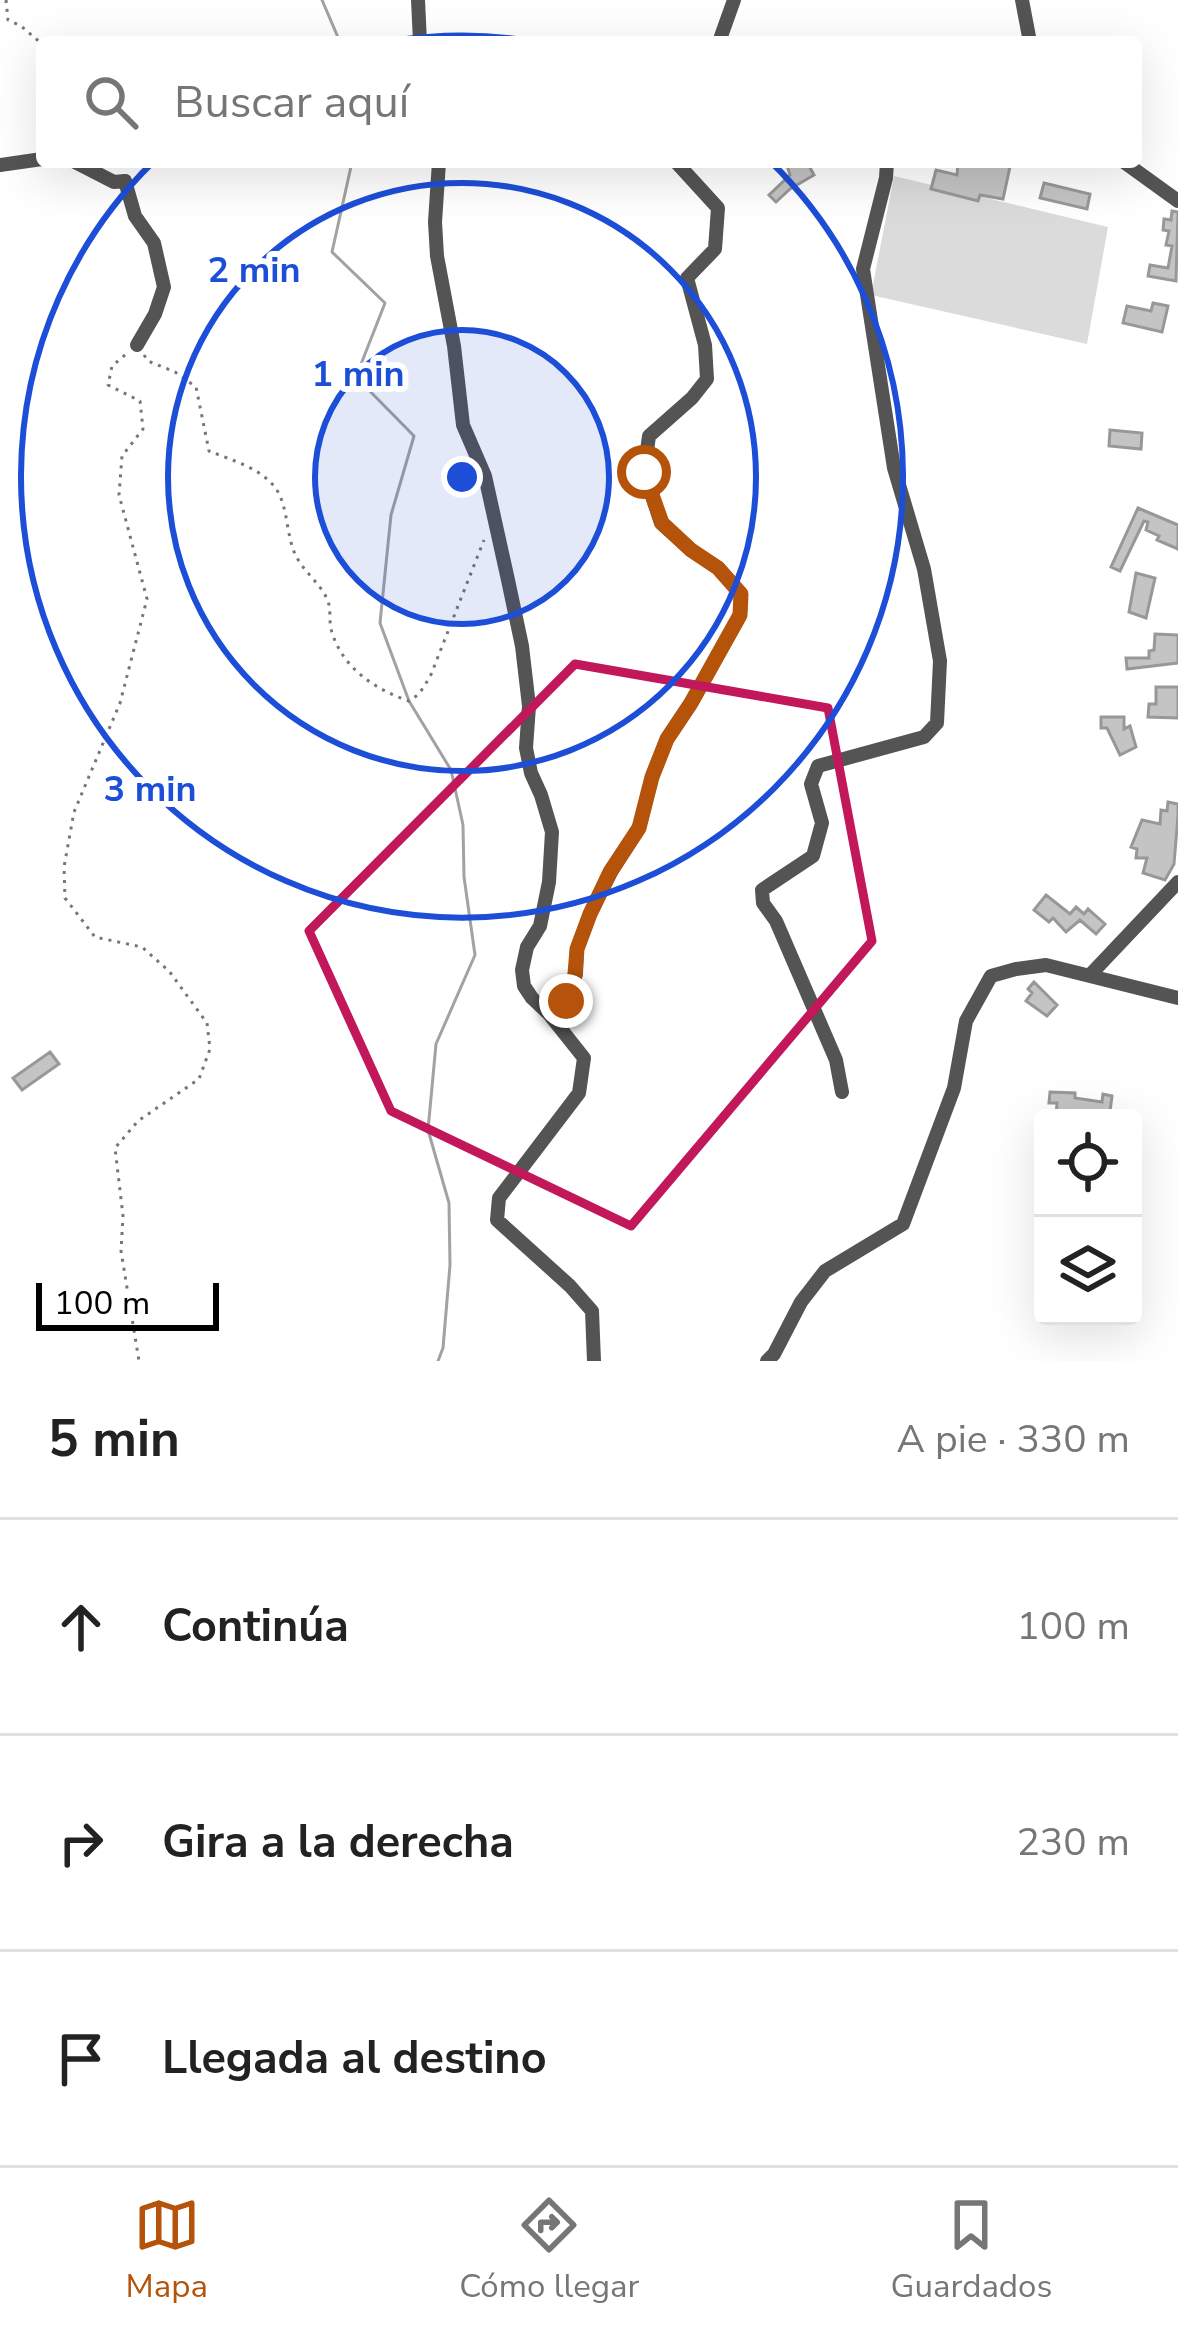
<!DOCTYPE html>
<html lang="es">
<head>
<meta charset="utf-8">
<style>
  :root { --surface:#fff; --page:#f2f2f2; --text:#222; --muted:#767676; --line:#e0e0e0; --accent:#b45309 }
  body { margin:0; font-family:"Nunito Sans",sans-serif; background:var(--page); color:var(--text) }
  .controls { position:absolute; right:36px; bottom:36px; display:grid; overflow:hidden; border-radius:12px; box-shadow:0 12px 48px #0002 }
  .controls button { width:108px; height:108px; display:grid; place-items:center; padding:0; border:0; border-bottom:3px solid var(--line); background:var(--surface); color:var(--text); font:60px sans-serif }
  .scale { position:absolute; left:36px; bottom:30px; width:183px; box-sizing:border-box; padding-left:12px; border:6px solid #000; border-top:0; font-size:33px; line-height:42px; white-space:nowrap; color:#000; -webkit-text-stroke:9px #fff; paint-order:stroke }
  .stop { position:absolute; width:36px; height:36px; margin:-27px; border:9px solid #b45309; border-radius:50%; background:#fff }
  .stop.end { background:#b45309; border-color:#fff; box-shadow:0 3px 12px #0008 }
  .list { margin:0; padding:0; list-style:none }
  h2 { display:flex; justify-content:space-between; align-items:center; height:156px; margin:0; padding:0 48px; font-size:51px }
  h2 small { font-size:39px; font-weight:400; color:var(--muted) }
  .list li { display:grid; grid-template-columns:78px 1fr auto; gap:36px; align-items:center; box-sizing:border-box; height:216px; padding:0 48px; border-top:3px solid var(--line) }
  .list b { display:block; font-size:45px; white-space:nowrap }
  .list em { font-size:39px; font-style:normal; color:var(--muted) }
  .icon { flex:none; width:66px; height:66px; fill:none; stroke:currentColor; stroke-width:2; stroke-linecap:round; stroke-linejoin:round }
  .map { position:relative; flex:none; width:1178px; height:1361px; overflow:hidden }
  .search { position:absolute; background:var(--surface); box-shadow:0 12px 48px #0002; left:36px; right:36px; top:36px; height:132px; display:flex; align-items:center; gap:30px; box-sizing:border-box; padding:0 42px; border-radius:12px; color:var(--muted); font-size:45px }
  .sheet { height:804px; background:var(--surface) }
  nav { display:flex; justify-content:space-around; align-items:center; box-sizing:border-box; height:168px; border-top:3px solid var(--line); background:var(--surface); font-size:33px; color:var(--muted) }
  nav a { display:grid; justify-items:center; gap:6px }
  nav .on { color:var(--accent) }
  .map>svg:first-child { display:block }
  .green { fill:#dbdbdb }
  .lines { fill:none; stroke-linecap:round; stroke-linejoin:round }
  .stream { stroke:#a2a2a2; stroke-width:3 }
  .building { fill:#c4c4c4; stroke:#989898; stroke-width:3 }
  .path { stroke:#767676; stroke-width:3; stroke-dasharray:3 6; stroke-linecap:butt }
  .minor { stroke:#545454; stroke-width:14 }
  .route { stroke:#b45309; stroke-width:15 }
  .marked { fill:none; stroke:#c2185b; stroke-width:9; stroke-linejoin:round }
  .ring { fill:none; stroke:#1d4ed8; stroke-width:6 }
  .centre { fill:#1d4ed8; stroke:#fff; stroke-width:6 }
  .ring-label { font-size:36px; text-anchor:middle; font-weight:bold; fill:#1d4ed8; stroke:#fff; stroke-width:12; stroke-linejoin:round; paint-order:stroke }
</style>
</head>
<body>
<div class="map">
<svg width="1178" height="1361" viewBox="0 0 1178 1361">
  <rect width="100%" height="100%" fill="#fff"/>
  <path class="green" d="M894,176l214,51 -21,117 -216,-49z"/>
  <g class="lines">
    <path class="stream" d="M322,0l18,42
      M352,162l-20,90 53,51 -29,74 58,59 -23,79 -11,108 29,78 42,69 12,55 1,52 11,78 -39,89 -8,86 21,73 1,62 -7,83 -5,13"/>
  </g>
  <path class="building" d="M786,162h21l7,13 -24,14 -14,13 -7,-7 21,-20z
    M1011,162l-8,37 -23,-4 -2,6 -47,-12 5,-19 21,5 1,-12z
    M1044,183l46,11 -3,15 -47,-11z
    M1172,211l6,1 -2,69 -28,-5 2,-11 18,3 4,-22 -6,-1 3,-14 -6,-1 1,-11 7,1z
    M1153,303l15,3 -6,26 -39,-9 4,-17 24,5z
    M1110,430l32,3 -1,16 -32,-3z
    M1138,508l40,17v24l-21,-9 2,-4 -13,-6 2,-8 -4,-1 -24,50 -9,-4z
    M1136,573l19,5 -9,40 -17,-6z
    M1155,634l23,1v28l-51,6 -1,-11h23v-7l5,-1z
    M1156,687h22v31l-30,-1 1,-13h7z
    M1101,717h23v12l6,-3 6,21 -16,8 -13,-27h-6z
    M1168,802l10,2v12l-4,48 -9,16 -22,-7 4,-15h-11l1,-9 -6,-2 11,-27 18,4 1,-14 6,1z
    M1046,895l24,19 6,-7 8,7 4,-5 17,15 -9,10 -16,-14 -14,12 -13,-14 -4,4 -15,-12z
    M1034,982l23,23 -10,11 -21,-15 6,-8 -4,-4z
    M50,1052l9,12 -37,26 -9,-12z
    M1050,1092l25,1v5l27,4 1,-8 9,2 -2,16 -13,-1v7h-41l1,-15h-8z"/>
  <g class="lines">
    <path class="path" d="M6,0l2,20 13,6 21,18
      M125,355l-13,11 -4,19 32,16 3,28 -21,27 -3,39 28,104 -27,104 -46,109 -10,55 1,31 30,39 47,10 27,24 38,52 3,26 -11,30 -61,42 -23,27 8,68 -2,35 18,110
      M144,355l4,6 27,11 21,15 13,64c22,9 49,16 65,35 15,19 11,48 22,70 8,16 25,28 32,45 3,9 1,19 3,28 10,38 43,60 78,72l10,-7 11,-17 54,-137"/>
    <path class="minor" d="M418,0l2,42
      M1022,0l8,42
      M719,42l15,-42
      M75,162l39,20 11,-1 10,35 19,27 10,44 -9,27 -18,31
      M439,162l-4,60 2,34 17,90 9,79 22,51 23,104 14,66 7,60 -3,42 5,25 10,22 11,37 -3,50 -9,44 -13,21 -5,23 2,16 8,12 17,16 17,-13 10,-27 1,-25 13,-35 21,-42 28,-44 13,-51 15,-38 24,-36 49,-88 1,-21 -23,-26 -27,-18 -30,-27 -17,-51 5,-36 43,-38 15,-19 -2,-34 -18,-67 28,-29 3,-41 -42,-46
      M1124,162l54,39
      M0,165l42,-6
      M1090,975l88,-93
      M549,1014l35,44 -5,35 -80,105 -2,22 73,66 22,25 2,50
      M842,1092l-6,-32 -60,-139 -13,-18 -1,-13 51,-34 9,-33 -11,-39 7,-18 106,-29 13,-14 3,-62 -16,-92 -30,-101 -31,-199 23,-91 1,-16
      M767,1361l7,-7 27,-52 24,-31 78,-47 51,-136 12,-67 25,-45 25,-7 30,-4 132,33"/>
  </g>
  <g class="lines">
    <path class="route" d="M566,1001l9,-27 2,-25 13,-35 20,-42 29,-44 13,-51 15,-38 24,-36 49,-88 1,-21 -23,-26 -27,-18 -29,-27 -18,-51"/>
  </g>
  <path class="marked" d="M575,664l253,44 44,233 -241,285 -240,-115 -82,-180z"/>
  <circle cx="462" cy="477" r="147" fill="#1d4ed8" fill-opacity=".12"/>
  <g class="ring">
    <circle cx="462" cy="477" r="147"/>
    <circle cx="462" cy="477" r="294"/>
    <path d="M393 41A441 441 0 0 1 531 41M771 162A441 441 0 1 1 153 162"/>
  </g>
  <circle cx="462" cy="477" r="18" class="centre"/>
  <g class="ring-label">
    <text x="254" y="282">2 min</text>
    <text x="358" y="386">1 min</text>
    <text x="150" y="801">3 min</text>
  </g>
</svg>
<div class="controls">
<button><svg class="icon" aria-label="locate" viewBox="0 0 24 24"><circle cx="12" cy="12" r="6"/><path d="M12 2v4M12 18v4M2 12h4M18 12h4"/></svg></button>
<button><svg class="icon" aria-label="layers" viewBox="0 0 24 24"><path d="M12 4l9 5-9 5-9-5zM3 14l9 5 9-5"/></svg></button>
</div>
<div class="scale">100 m</div>
<div class="stop" style="left:644px;top:472px"></div>
<div class="stop end" style="left:566px;top:1001px"></div>
<div class="search"><svg class="icon" aria-label="search" viewBox="0 0 24 24"><circle cx="10" cy="10" r="6"/><path d="M15 15l6 6"/></svg>Buscar aquí</div>
</div>
<section class="sheet">
<h2>5 min<small>A pie · 330 m</small></h2>
<ul class="list">
<li><svg class="icon" aria-label="ahead" viewBox="0 0 24 24"><path d="M12 20V5M6 11l6-6 6 6"/></svg><div><b>Continúa</b></div><em>100 m</em></li>
<li><svg class="icon" aria-label="right" viewBox="0 0 24 24"><path d="M7 20v-9h11M14 6l5 5-5 5"/></svg><div><b>Gira a la derecha</b></div><em>230 m</em></li>
<li><svg class="icon" aria-label="arrive" viewBox="0 0 24 24"><path d="M6 21V4h12l-3 4 3 4H6"/></svg><div><b>Llegada al destino</b></div></li>
</ul>
</section>
<nav>
<a class="on"><svg class="icon" aria-label="map" viewBox="0 0 24 24"><path d="M3 6l6-2 6 2 6-2v14l-6 2-6-2-6 2zM9 4v14M15 6v14"/></svg>Mapa</a>
<a><svg class="icon" aria-label="directions" viewBox="0 0 24 24"><path d="M12 3l9 9-9 9-9-9zM9 14v-3h6M13 9l2 2-2 2"/></svg>Cómo llegar</a>
<a><svg class="icon" aria-label="saved" viewBox="0 0 24 24"><path d="M7 4h10v16l-5-4-5 4z"/></svg>Guardados</a>
</nav>
</body>
</html>
